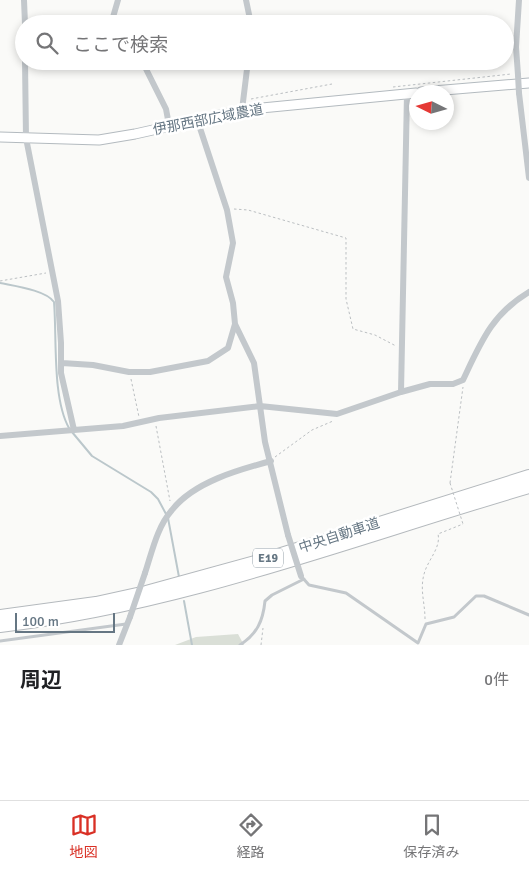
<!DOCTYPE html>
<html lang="ja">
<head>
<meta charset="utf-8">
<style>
  :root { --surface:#fff; --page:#f2f2f2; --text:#202124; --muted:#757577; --line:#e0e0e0; --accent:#d93025 }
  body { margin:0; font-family:Signika,"Noto Sans JP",sans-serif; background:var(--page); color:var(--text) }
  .compass { position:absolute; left:409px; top:85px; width:45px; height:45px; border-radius:50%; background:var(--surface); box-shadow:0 2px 8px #0003; rotate:275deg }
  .scale { position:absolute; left:15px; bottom:12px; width:100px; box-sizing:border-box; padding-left:5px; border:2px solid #657683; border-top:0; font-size:14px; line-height:18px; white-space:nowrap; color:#657683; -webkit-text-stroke:4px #fff; paint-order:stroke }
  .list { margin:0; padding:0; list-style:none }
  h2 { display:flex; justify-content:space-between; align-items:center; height:65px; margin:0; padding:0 20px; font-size:21px }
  h2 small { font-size:16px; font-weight:400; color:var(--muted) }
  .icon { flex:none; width:28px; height:28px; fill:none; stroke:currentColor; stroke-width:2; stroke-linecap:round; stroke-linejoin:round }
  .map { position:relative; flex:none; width:529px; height:645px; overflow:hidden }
  .search { position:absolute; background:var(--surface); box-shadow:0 2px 8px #0003; left:15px; right:15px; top:15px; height:55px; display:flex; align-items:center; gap:12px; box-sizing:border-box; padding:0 18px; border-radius:28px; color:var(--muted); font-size:19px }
  .sheet { height:155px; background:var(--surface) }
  nav { display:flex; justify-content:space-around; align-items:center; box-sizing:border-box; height:70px; border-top:1px solid var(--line); background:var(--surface); font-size:14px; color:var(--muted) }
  nav a { display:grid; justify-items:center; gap:2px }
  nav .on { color:var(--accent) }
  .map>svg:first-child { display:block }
  .green { fill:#dadfd7 }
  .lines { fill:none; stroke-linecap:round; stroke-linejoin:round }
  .stream { stroke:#bbc7cb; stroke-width:2 }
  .secondary-casing { stroke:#b3babf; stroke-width:11 }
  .highway-casing { stroke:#b4b9bd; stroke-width:14 }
  .path { stroke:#bbbfc2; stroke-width:1; stroke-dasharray:2.5 2.5; stroke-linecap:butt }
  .lane { stroke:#c3c8cc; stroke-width:3 }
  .street { stroke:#c3c8cc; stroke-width:6 }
  .secondary { stroke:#fff; stroke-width:9 }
  .highway { stroke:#fff; stroke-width:12 }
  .path-bridge { stroke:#bbbfc2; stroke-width:1; stroke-dasharray:2.5 2.5; stroke-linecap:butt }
  .street-bridge { stroke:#c3c8cc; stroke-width:6 }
  .labels { text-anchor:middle; stroke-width:5; stroke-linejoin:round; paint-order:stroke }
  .shield { fill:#fff; stroke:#939fa8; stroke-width:1 }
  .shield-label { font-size:12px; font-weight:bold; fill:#657683 }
  .street-label { font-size:14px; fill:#657683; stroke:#fff }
</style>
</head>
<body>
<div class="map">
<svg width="529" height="645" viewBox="0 0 529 645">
  <rect width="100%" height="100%" fill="#fafaf8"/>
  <path class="green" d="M238,634l6,11h-69l21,-8z"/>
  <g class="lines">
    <path class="stream" d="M0,283c14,3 46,7 54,19 3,35 -2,96 15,126
      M72,432l20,24 59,36 7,7 8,15
      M168,518l11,59
      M184,601l8,44"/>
    <g class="secondary-casing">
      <path id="secondary" d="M421,92l108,-9
        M0,137l99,3 36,-6 107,-24 174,-17"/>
    </g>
    <g class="highway-casing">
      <path id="highway" d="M0,616l96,-13 50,-11 113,-31 270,-85
        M0,626c183,-21 354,-88 529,-139"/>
    </g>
    <path class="path" d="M393,87l118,-13
      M251,99l81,-15
      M234,209l14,1 98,28v61l7,30 22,6 21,11
      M0,281l46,-8
      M131,379l8,38
      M156,426l14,75
      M275,457l37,-27 21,-9
      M450,483l13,-96
      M425,619c0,-17 -6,-31 0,-48 4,-12 16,-24 13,-37l25,-10
      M261,645l2,-17"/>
    <path class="lane" d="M301,576l8,9 37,8 72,50 8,-19 28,-7 22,-21h8l45,19
      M0,641l126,-17
      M240,645c17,-11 23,-24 25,-44l7,-6 32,-16"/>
    <path class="street" d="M24,0l1,24
      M246,0l5,24
      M111,24l7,-24
      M25,61l1,77 32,163 3,42v30l13,57
      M142,61l24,48 3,16
      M518,75l-2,-28 3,-47
      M519,93l10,85
      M242,110l6,-49
      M197,119l30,91 6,33 -7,34 7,26 2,21 19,39 11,79 23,93
      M62,363l31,2 36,7h21l58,-11 20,-13 7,-24
      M401,392l6,-298
      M0,436l123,-10 36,-8 101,-12 77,8 64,-22 29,-8h23l10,-4c18,-38 29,-66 66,-88
      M145,573c7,-21 12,-46 27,-63 22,-28 66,-40 99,-49
      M119,645l11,-28"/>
    <use href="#secondary" class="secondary"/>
    <use href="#highway" class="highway"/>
    <path class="path-bridge" d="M450,483l13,41"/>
    <path class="street-bridge" d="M518,75l1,18
      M288,535l13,41
      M130,617l15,-44"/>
  </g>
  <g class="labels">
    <rect class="shield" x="253" y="548.5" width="30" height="19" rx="4"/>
    <g class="shield-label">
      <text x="268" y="562">E19</text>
    </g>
    <g class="street-label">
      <text transform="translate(208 119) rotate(-11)" y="5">伊那西部広域農道</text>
      <text transform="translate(339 535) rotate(-18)" y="5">中央自動車道</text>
    </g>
  </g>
</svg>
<svg class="compass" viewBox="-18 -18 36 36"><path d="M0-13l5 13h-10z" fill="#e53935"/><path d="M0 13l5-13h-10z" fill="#757577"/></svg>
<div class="scale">100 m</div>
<div class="search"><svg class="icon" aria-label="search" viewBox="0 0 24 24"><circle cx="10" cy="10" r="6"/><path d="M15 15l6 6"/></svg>ここで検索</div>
</div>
<section class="sheet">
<h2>周辺<small>0件</small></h2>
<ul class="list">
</ul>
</section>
<nav>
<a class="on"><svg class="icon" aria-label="map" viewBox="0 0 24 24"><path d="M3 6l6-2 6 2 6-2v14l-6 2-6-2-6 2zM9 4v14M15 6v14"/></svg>地図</a>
<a><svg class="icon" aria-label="directions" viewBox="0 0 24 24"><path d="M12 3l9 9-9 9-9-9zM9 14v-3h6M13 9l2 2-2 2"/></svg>経路</a>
<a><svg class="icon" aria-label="saved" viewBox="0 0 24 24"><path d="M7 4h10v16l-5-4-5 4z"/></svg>保存済み</a>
</nav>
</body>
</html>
